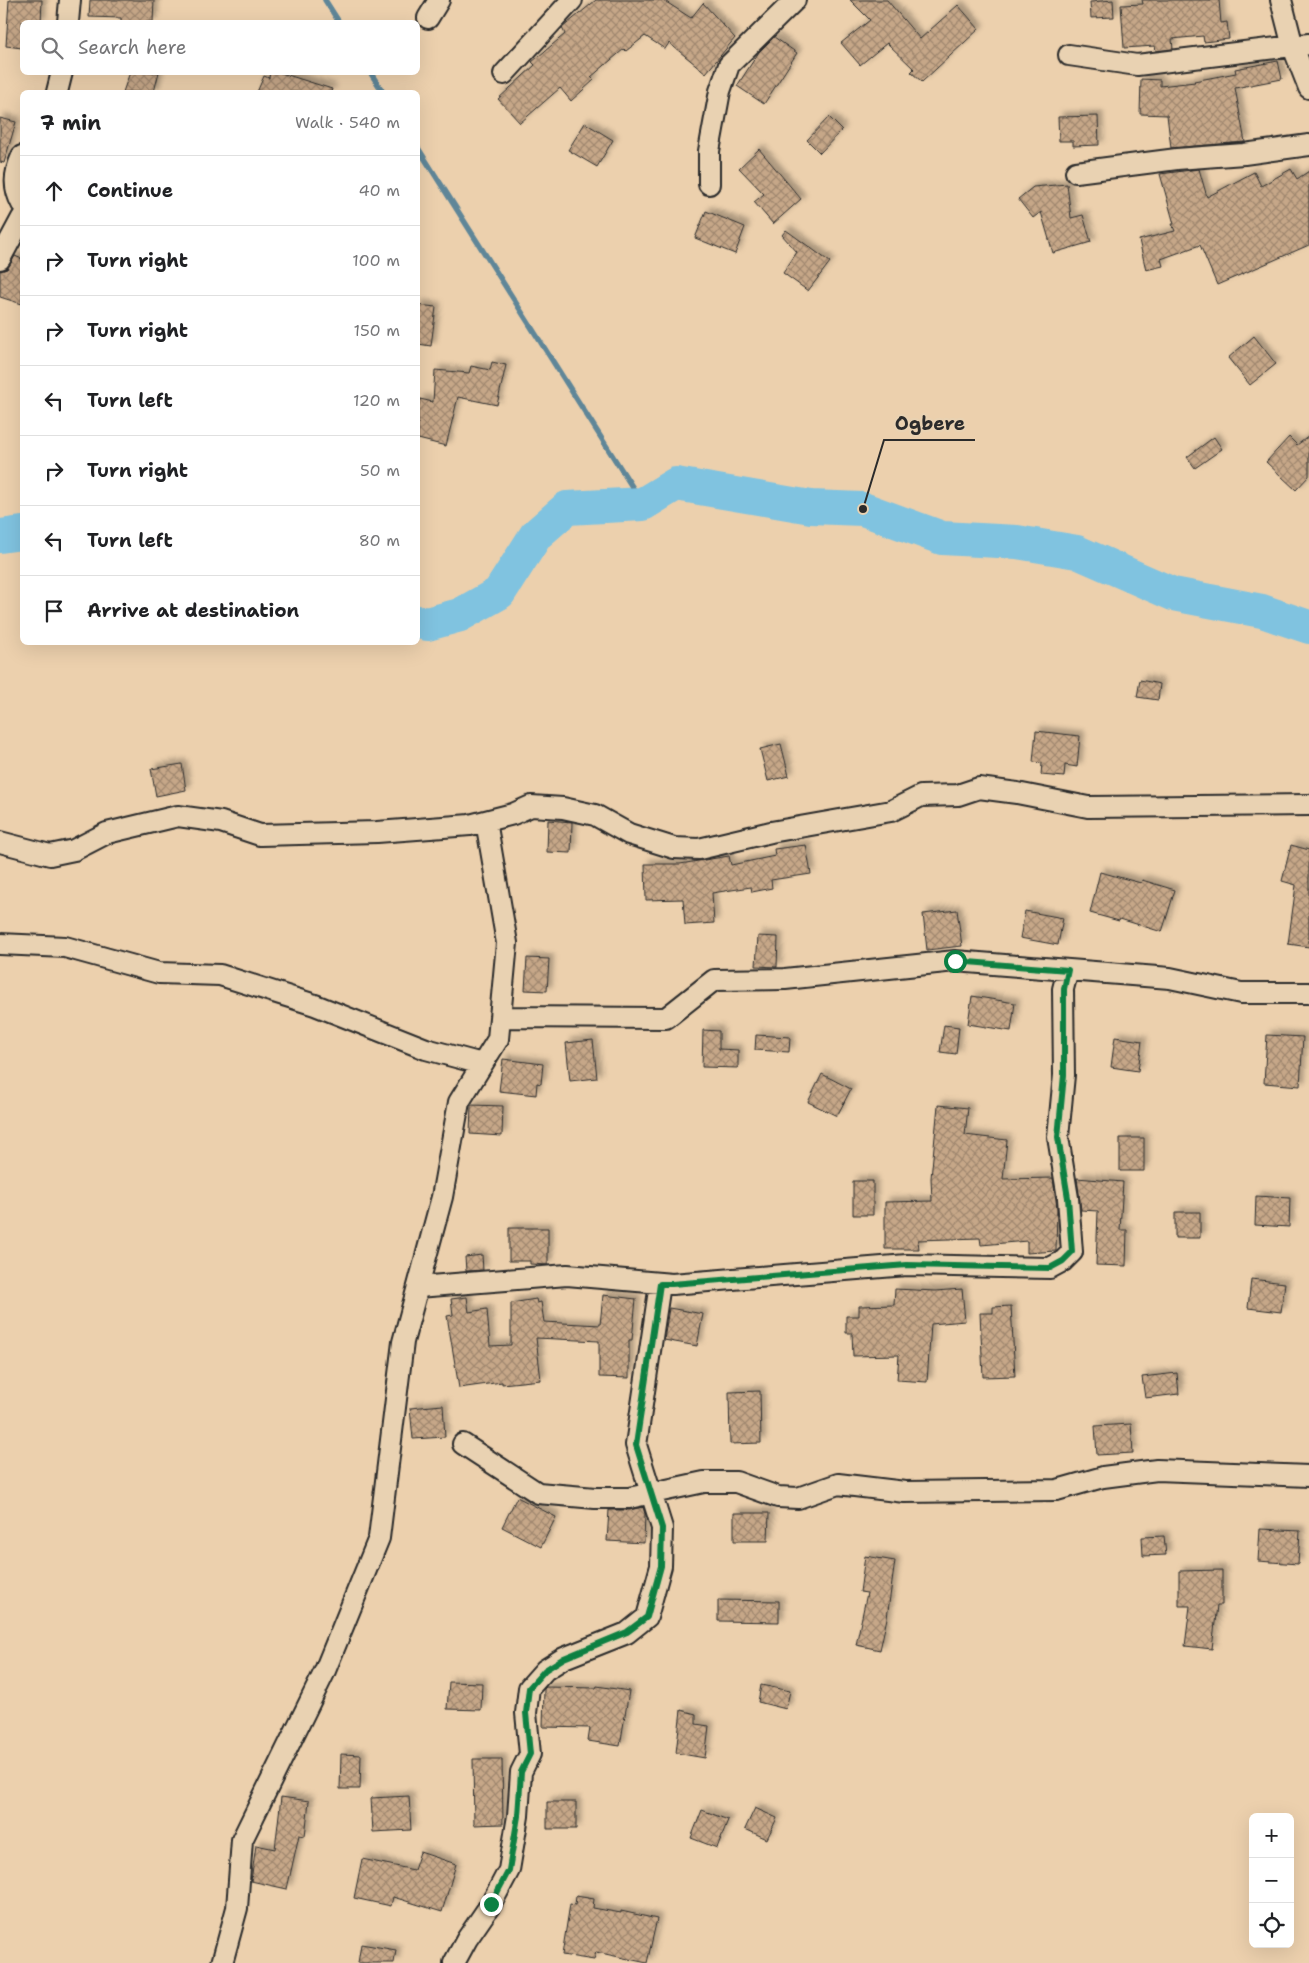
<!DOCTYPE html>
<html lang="en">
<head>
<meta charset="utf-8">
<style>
  :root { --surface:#fff; --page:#f2f2f2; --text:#202124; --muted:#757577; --line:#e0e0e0 }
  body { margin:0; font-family:"Shantell Sans",sans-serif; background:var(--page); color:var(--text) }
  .controls { position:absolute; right:15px; bottom:15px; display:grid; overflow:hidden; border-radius:8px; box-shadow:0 5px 20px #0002 }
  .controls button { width:45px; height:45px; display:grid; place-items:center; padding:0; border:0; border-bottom:1px solid var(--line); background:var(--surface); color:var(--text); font:25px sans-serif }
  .stop { position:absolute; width:15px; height:15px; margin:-11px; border:4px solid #0b8043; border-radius:50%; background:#fff }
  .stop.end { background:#0b8043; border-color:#fff; box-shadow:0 1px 5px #0008 }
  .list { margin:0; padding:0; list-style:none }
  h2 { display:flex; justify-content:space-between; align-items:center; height:65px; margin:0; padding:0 20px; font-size:21px }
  h2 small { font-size:16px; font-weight:400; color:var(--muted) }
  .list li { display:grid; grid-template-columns:32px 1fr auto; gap:15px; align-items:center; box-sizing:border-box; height:70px; padding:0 20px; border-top:1px solid var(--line) }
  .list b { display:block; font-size:19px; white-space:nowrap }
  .list em { font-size:16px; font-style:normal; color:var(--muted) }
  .icon { flex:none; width:28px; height:28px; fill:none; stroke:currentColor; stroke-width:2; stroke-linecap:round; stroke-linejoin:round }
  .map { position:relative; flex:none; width:1309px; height:1963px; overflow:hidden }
  .search { position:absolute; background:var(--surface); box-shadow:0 5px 20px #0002; left:20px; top:20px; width:400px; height:55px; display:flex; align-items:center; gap:12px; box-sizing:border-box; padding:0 18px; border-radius:8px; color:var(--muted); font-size:19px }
  .panel { position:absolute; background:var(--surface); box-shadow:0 5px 20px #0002; left:20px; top:90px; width:400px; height:555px; border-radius:8px }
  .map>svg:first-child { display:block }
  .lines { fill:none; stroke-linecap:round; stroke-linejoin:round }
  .stream { stroke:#5e8698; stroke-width:5.5 }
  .river { stroke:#80c3e0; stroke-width:34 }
  .building { fill:url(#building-cross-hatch); stroke:#2b2b2b; filter:url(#shadow) }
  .street-casing { stroke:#2b2b2b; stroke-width:24 }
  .street { stroke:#e9d2b2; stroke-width:20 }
  .route { stroke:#0b8043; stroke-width:6 }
  .leader { fill:none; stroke:#2b2b2b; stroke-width:2 }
  .callout-dot { fill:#2b2b2b; stroke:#e9d2b2; stroke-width:2 }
  .callout-label { font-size:19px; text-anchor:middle; font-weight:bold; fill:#2b2b2b; stroke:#e9d2b2; stroke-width:4.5; stroke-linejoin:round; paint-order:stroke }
</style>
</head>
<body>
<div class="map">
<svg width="1309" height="1963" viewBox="0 0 1309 1963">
  <defs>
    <pattern id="building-cross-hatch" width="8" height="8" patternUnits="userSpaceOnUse" patternTransform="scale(1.25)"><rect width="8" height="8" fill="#c6a788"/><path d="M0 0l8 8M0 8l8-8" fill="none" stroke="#a1886f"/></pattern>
    <filter id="shadow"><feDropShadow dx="4.5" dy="-4.5" stdDeviation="2.5" flood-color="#0004"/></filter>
  </defs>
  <rect width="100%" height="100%" fill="#ecd0ad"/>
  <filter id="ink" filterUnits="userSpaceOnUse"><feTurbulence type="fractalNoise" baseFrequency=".02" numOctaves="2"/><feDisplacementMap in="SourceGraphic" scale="10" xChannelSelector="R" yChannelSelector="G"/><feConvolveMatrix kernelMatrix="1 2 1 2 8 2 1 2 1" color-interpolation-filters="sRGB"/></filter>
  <g filter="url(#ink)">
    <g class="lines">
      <path class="stream" d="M325,0l14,22
        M370,72l13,20
        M418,148l225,356"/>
      <path class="river" d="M0,536l22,-3
        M418,622l9,2 33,-9 39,-22 37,-58 31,-27 76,-4 33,-20 135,23 52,2 79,29 75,4 60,10 96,42 89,17 47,16"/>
    </g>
    <path class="building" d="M9,0h33l-1,22h-19v26l-16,-2z
      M90,0h64l-1,22h-32v-4l-32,-1z
      M596,0h67l28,18 12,-15 32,35 -29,35 -37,-30 -4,6 -20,-13 -19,15 -2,-2 -33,28 3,3 -23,21 -11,-13 -40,35 -22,-24 37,-34 -3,-3 33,-28 -3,-6z
      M850,0h37l33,39 38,-34 21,24 -57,53 -11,-10 3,-3 -27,-26 -27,22 -19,-22 29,-23z
      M1113,0l1,17 -23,1 -1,-16z
      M1142,0h77l2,23 6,-1 2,17 -25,3 -1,-6 -31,3 1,10 -17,2 -1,-5 -31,2 -3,-43 22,-1z
      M774,37l23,16 -33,51 -27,-18 22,-34z
      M1278,61l4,18 -47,9 10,54 -74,6 -4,-33 -27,-1 1,-35 19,1v6l35,-4 -1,-1 42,-8 -1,-4z
      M130,72h29l-5,20h-31z
      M270,72h8l54,17 -1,3h-74l7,-16 5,2z
      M1098,116l1,29 -26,1v-5h-14l-1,-24z
      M829,117l13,13 -22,23 -13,-13z
      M0,118l16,4 -12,41 -4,-1z
      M585,123l28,17 -16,27 -29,-17z
      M759,149l42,50 -28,25 -19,-22 10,-8 -25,-26z
      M1199,169l8,28 47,-25 7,14 30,-17 6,10 12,-8v74l-92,40 -17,-40 -39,14 2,7 -17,4 -7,-30 36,-9 -3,-7h2l-14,-50z
      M1067,184l4,34 12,-3 8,27 -38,11 -12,-41 -8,6 -15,-19 15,-12z
      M706,211l39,16 -10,27 -40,-16z
      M786,230l44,32 -22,29 -25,-18 14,-21 -15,-17z
      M15,256l7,3v45l-22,-7v-26l7,-2z
      M418,305l18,2 -5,39 -13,-2z
      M1254,336l22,28 -26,21 -22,-27z
      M492,362l14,3 -9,40 -39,-8 -12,49 -28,-7v-29l2,-11 13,3 2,-32 34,3 2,-7 19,4z
      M1309,436v40l-13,14 -30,-28 23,-25 8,8z
      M1214,437l8,12 -27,19 -8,-11z
      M1140,680l20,4 -2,16 -21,-3z
      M1036,731l44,5 -3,31 -12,-2 -1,12 -23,-2 1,-12 -9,-1z
      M781,744l8,32 -21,5 -8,-32z
      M182,764l4,26 -30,6 -5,-27z
      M548,820l24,2 -1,31 -24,-1z
      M806,845l5,29 -40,6 1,8 -20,4 -1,-5 -39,6 2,30 -29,2 -2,-26 -37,1 -1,-36h35l49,-8 2,9 44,-9 -1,-7z
      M1291,845l18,5v97l-21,-3 8,-59 -14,-4z
      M1100,872l41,11 1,-3 33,10 -13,42 -42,-13 -1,2 -29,-8z
      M957,910l5,36 -35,4 -4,-36z
      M1025,911l38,7 -5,27 -38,-7z
      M758,936l20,1 -1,30 -21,-1z
      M527,958l22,1 -2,32 -22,-1z
      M972,996l43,7 -4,28 -43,-7z
      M944,1025l15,2 -3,27 -16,-2z
      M703,1030l16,1v18l19,1v18l-36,-1z
      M756,1035l34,2 -1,15 -34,-2z
      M1267,1035l36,2 -3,49 -36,-3z
      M1115,1037l27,4 -4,30 -27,-4z
      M593,1040l4,38 -27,3 -4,-38z
      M503,1059l40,5 -2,20 -4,-1 -1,12 -37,-4z
      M822,1074l29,15 -14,27 -29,-14z
      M471,1105l32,1 -1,30 -32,-2z
      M938,1105l30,3 -3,27 42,5 -4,39 50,-1 4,30 -1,43 -29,2v-12l-46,4 -1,-7 -62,2 1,9h-34v-47l47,-1 -1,-23z
      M1120,1138h24v33h-24z
      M1077,1178l46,4 -3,48h7l-1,36 -30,-1 2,-54 -17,-1z
      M853,1181h20v34h-20z
      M1256,1196l34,2 -1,29 -34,-2z
      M1175,1212h25v26h-25z
      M509,1228h39v37l-18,-1v-3h-21z
      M482,1255l1,15 -17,1 -1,-14z
      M1251,1279l34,4 -4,29 -33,-4z
      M895,1289l40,2 27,-2 3,32 -34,3 -4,58 -30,-2 2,-25 -46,1 -1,-23h-6v-17h13v-10l35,-1z
      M603,1295l33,4 -4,41h-3v38l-30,-1v-36l-63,-3 5,42 -39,4v-2l-43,6 -12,-72 6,-1 -2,-16 16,-2 2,15 18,-3 3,37 21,-1v-42l25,-4 1,4 4,-1 3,20 56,3z
      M1011,1306l4,70 -32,1 -3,-64h13v-6z
      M669,1308l34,6 -6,32 -33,-6z
      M1177,1373l2,21 -34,4 -3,-21z
      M760,1391l1,52 -31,1 -1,-52z
      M443,1405l2,32 -32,2 -3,-31z
      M1131,1424l2,29 -36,2 -2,-29z
      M517,1497l39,20 -15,30 -39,-20z
      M643,1507l2,7 -1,29 -37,-2 2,-31h20z
      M734,1513h35l-1,28h-34z
      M1260,1529l40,2 -2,33 -40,-3z
      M1164,1536l2,19 -23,1 -1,-19z
      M865,1556l30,5 -8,57 -7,32 -24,-5 11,-52 -7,-1z
      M1222,1570v35h-5l-5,44 -27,-3 5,-40h-11v-35z
      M718,1600l61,1v21l-61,-1z
      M449,1682l33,1 -1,27 -34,-1z
      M761,1685l29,6 -4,18 -28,-7z
      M597,1686l32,5 -9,55 -32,-5 2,-13 -47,-1 1,-38 2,-2 50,1z
      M681,1710l15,4v10l13,2 -4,32 -29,-5z
      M341,1754l20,1 -1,34h-20z
      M473,1759h29l1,65 -29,1z
      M409,1796l2,34 -38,2 -2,-34z
      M281,1797l28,4 -4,35 -6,-1 -12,54 -36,-8 5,-36 19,4z
      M547,1802h29v27h-29z
      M755,1808l22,10 -10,21 -22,-10z
      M702,1810l26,10 -11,28 -26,-10z
      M420,1852l36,12 -14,48 -49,-15 -2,9 -37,-8 8,-39 52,11z
      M576,1896l18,3 -1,9 28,5v-2l36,8 -10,44 -51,-11 -2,8 -32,-5 8,-51 5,1z
      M361,1944l35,6 -2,13h-36z"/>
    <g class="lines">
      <g class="street-casing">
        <path id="street" d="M1281,0l12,47 16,41
          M428,18l11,-18
          M68,22l2,-22
          M1069,55l68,10 172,-21
          M504,74l68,-74
          M57,92l5,-20
          M22,156c-8,18 -9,31 0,48
          M1076,172l101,-13 67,-5 65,-9
          M709,184v-33l11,-60 9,-26 66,-65
          M0,259l22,-41
          M0,842l50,13 24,-5 33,-17 71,-17 43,6 39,13 117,-3 93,-7 43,-11 18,-8 32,2 32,7 34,19 45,14 25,1 72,-17 120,-21 30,-15 37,-1 21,-7 38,5 71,14 221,-2
          M0,944l65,3 94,26 61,2 95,30 111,44 56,15
          M500,1017l166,1 48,-38 71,-1 170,-18 215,17 71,15h68
          M418,1287l149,-12 105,9 235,-19 143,3 13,-7 9,-9 -4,-54 -10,-61 6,-62 -1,-86 5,-19
          M463,1444l75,49 57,5h34l75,-16h32l42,15 20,1 40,-14 67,8 152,-2 46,-13 54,-7 152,6
          M222,1963l15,-55 5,-68 82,-167 55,-135 24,-196 39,-145 17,-95 39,-63 9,-96 -21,-122
          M454,1963l13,-24 24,-35 18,-34 9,-54 3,-44 9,-18 -4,-41 3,-25 16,-18 19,-12 63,-25 20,-16 14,-51 1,-38 -26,-83 24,-161"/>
      </g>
      <use href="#street" class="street"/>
    </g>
  </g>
  <g class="lines" filter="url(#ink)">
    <path class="route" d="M491,1904l18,-34 9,-54 3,-44 9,-18 -4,-41 3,-25 16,-18 19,-12 63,-26 20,-15 14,-51 1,-38 -26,-83 24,-161h12l235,-19 143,3 13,-7 9,-9 -4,-54 -10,-61 6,-62v-86l4,-19 -113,-9"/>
  </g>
  <path class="leader" d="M863 509L884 440H975"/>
  <circle class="callout-dot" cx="863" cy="509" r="5"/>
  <g class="callout-label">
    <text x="930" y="430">Ogbere</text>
  </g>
</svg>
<div class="controls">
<button>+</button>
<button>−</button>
<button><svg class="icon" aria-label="locate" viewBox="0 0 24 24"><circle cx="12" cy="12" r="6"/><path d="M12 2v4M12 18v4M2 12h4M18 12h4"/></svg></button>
</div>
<div class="stop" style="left:955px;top:961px"></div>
<div class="stop end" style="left:491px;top:1904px"></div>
<div class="search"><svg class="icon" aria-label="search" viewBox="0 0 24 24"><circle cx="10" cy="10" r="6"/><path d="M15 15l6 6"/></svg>Search here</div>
<section class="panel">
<h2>7 min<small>Walk · 540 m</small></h2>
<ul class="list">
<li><svg class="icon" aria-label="ahead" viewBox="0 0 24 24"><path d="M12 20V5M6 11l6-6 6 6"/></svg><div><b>Continue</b></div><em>40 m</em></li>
<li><svg class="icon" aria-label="right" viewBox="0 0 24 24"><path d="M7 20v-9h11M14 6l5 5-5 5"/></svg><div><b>Turn right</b></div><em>100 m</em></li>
<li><svg class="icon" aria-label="right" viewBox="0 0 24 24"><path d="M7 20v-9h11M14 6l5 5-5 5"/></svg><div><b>Turn right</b></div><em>150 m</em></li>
<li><svg class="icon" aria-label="left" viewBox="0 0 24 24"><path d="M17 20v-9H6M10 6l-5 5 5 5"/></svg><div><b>Turn left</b></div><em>120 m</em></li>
<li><svg class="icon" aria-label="right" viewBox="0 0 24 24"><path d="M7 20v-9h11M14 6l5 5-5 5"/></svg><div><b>Turn right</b></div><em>50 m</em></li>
<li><svg class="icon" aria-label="left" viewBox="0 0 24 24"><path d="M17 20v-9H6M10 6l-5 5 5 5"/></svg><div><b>Turn left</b></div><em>80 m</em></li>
<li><svg class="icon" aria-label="arrive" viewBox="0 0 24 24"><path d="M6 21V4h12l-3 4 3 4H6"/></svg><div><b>Arrive at destination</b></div></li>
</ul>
</section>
</div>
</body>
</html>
